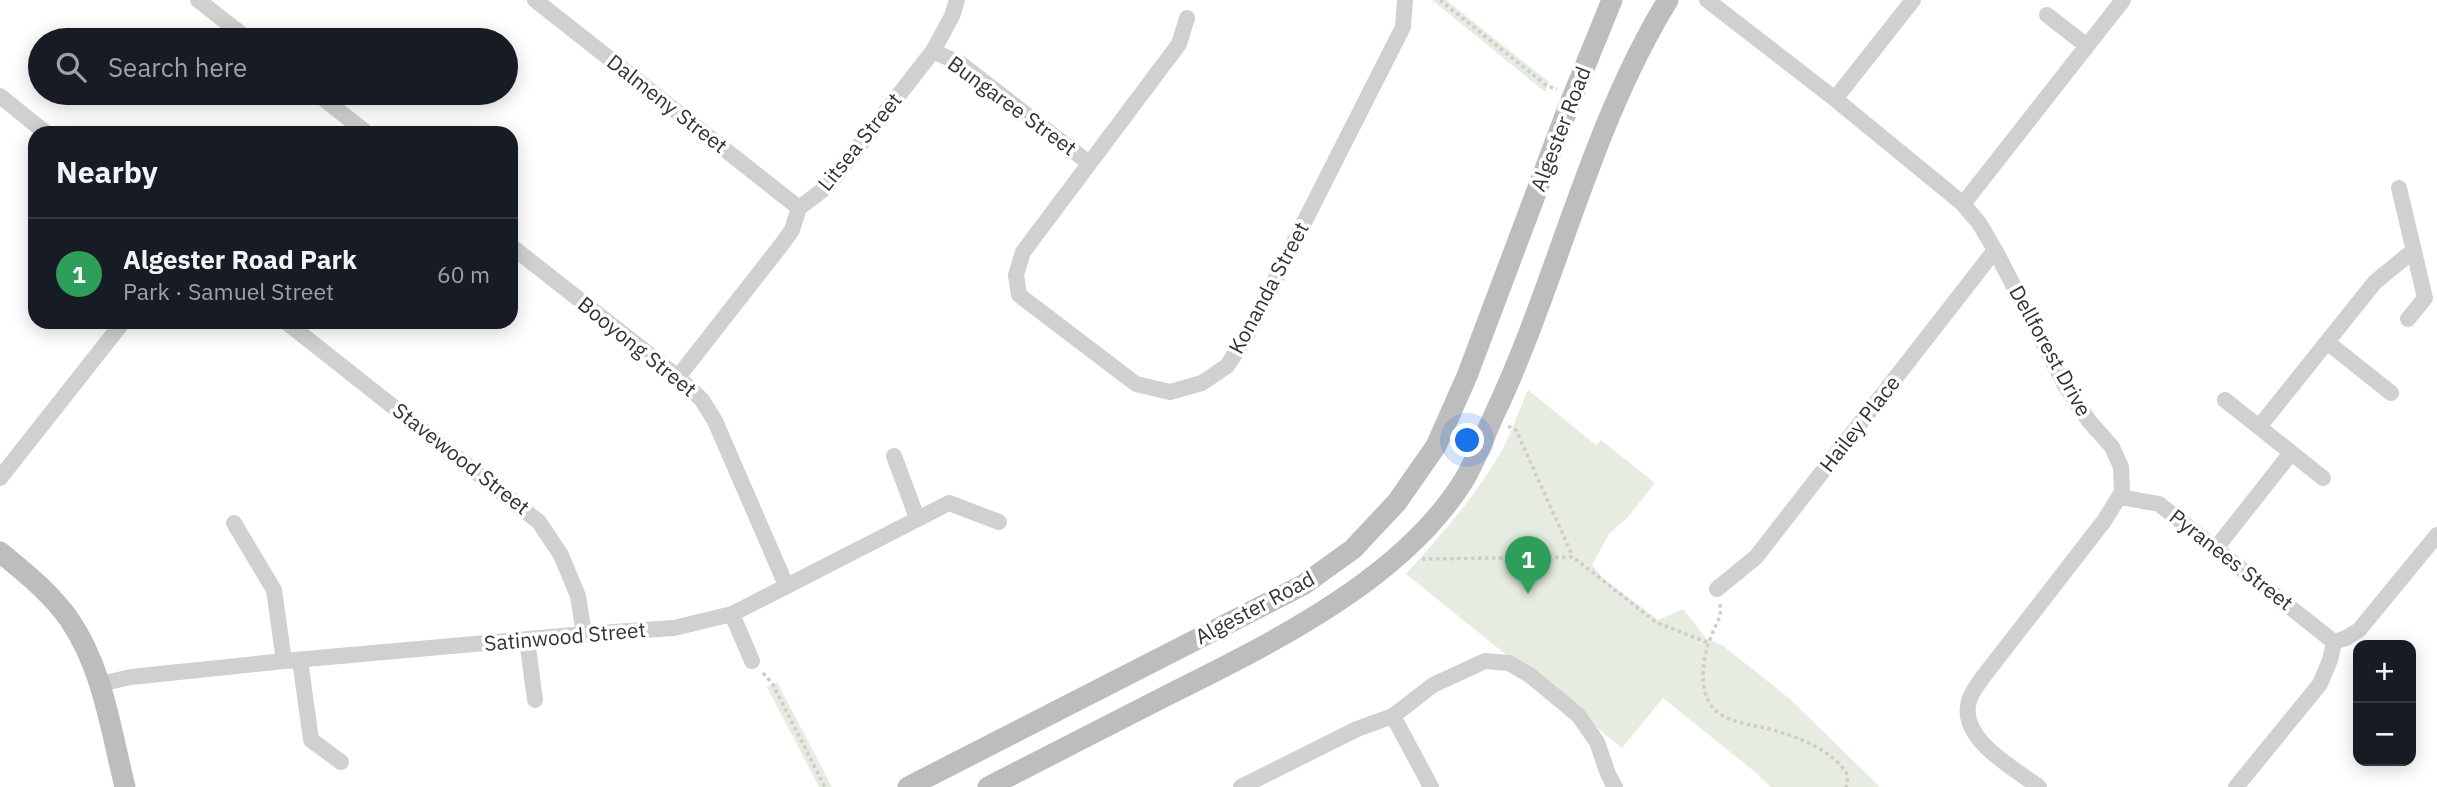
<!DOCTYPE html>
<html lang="en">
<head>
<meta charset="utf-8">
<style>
  :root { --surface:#171b24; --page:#20242c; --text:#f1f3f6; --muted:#9ea1a6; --line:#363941; --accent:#1a73e8 }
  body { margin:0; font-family:"IBM Plex Sans",sans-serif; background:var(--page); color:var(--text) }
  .controls { position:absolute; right:21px; bottom:21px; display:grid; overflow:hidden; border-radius:14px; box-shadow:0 4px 18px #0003 }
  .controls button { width:63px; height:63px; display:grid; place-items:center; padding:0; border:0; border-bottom:2px solid var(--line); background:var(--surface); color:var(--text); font:35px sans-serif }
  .you { position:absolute; left:1468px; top:441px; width:24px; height:24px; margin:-18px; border:5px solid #fff; border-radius:50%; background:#1a73e8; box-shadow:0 0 0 10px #1a73e833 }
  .badge { display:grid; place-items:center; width:46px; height:46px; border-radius:50%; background:var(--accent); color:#fff; font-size:23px; font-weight:700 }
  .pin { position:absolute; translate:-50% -58px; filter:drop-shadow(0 2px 4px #0008) }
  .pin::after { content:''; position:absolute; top:37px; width:24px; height:21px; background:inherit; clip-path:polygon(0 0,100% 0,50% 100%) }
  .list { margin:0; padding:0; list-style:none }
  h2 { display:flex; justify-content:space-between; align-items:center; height:91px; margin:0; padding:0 28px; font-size:30px }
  h2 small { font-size:23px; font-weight:400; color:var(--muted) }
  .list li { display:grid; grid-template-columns:46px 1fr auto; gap:21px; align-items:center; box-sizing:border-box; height:112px; padding:0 28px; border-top:2px solid var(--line) }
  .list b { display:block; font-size:26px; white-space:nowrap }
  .list p { margin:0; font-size:23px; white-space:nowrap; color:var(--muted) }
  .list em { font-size:23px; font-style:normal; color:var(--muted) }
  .icon { flex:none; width:38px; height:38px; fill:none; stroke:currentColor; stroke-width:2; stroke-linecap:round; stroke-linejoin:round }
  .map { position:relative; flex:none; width:2437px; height:787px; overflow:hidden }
  .search { position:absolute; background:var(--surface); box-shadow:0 4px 18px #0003; left:28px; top:28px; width:490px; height:77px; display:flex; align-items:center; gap:18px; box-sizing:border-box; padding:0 24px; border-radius:38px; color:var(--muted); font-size:26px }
  .panel { position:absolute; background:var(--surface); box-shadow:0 4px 18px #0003; left:28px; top:126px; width:490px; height:203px; border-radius:21px }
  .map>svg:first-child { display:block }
  .green { fill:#e6ecdf }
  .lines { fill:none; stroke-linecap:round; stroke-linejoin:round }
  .path { stroke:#cdcdcd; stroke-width:3.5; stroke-dasharray:3.5 3.5; stroke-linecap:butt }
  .street { stroke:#d0d0d0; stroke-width:16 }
  .secondary { stroke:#bdbdbd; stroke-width:21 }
  .labels { text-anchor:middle; stroke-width:7; stroke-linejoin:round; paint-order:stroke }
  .street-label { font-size:21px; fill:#333; stroke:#fff }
</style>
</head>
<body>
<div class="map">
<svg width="2437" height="787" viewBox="0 0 2437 787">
  <rect width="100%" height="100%" fill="#fff"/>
  <path class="green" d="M1432,0h14l103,82 -4,10z
    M1528,390l68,55 5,-5 54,43 -28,35 -18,16 -17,31 12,14 54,41 25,-11 23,29 16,7 68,54 90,88h-109l-16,-15 -92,-74 -41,50 -216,-174c34,-38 68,-75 93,-119 12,-20 19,-43 29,-65z
    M777,682l55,105h-13l-52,-100z"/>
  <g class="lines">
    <path class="path" d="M1440,0l107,86 10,3
      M1508,426l8,4 57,127
      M1422,559l151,-2 84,66 52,20
      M1720,604c2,14 -3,17 -8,30 -7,18 -12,38 -7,58 3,9 7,17 15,22 12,8 27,10 41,13 30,7 72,21 87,49l-2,11
      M763,673l9,10 53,104"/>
    <path class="street" d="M198,0l51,40
      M535,0l264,208
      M1707,0l128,99 127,104 17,20 16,27 71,137 23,34 23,26 9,20 1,25 -18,29 -121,156c-5,7 -12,16 -14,24 -11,38 45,67 70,86
      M2047,15l40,31
      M1187,18l-8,26 -156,208 -7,23 3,20 117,89 34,8 32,-9 25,-17 19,-29 157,-310 2,-27
      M933,51l28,13 128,99
      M316,93l51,40
      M0,96l46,37
      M1835,99l78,-99
      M2399,188l26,110 -17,21
      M1963,204l160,-204
      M511,246l167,131 24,23 13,21 71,164
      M286,322l253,200 22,33 17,41 6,38
      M2327,342l64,51
      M678,377l104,-133 10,-14 7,-22 29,-22 105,-135 19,-35 5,-16
      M2225,400l98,78
      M2259,427l116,-145 39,-32
      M894,456l23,62
      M0,478l123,-156
      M2120,497l39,7 175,138
      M234,523l40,67 10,71
      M2216,548l75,-95
      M1717,589l39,-32 239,-307
      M732,614l20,47
      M527,640l8,60
      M300,660l11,80 30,22
      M100,684l31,-7 153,-16 300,-27 90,-6 58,-14 217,-111 50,19
      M1393,716l38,71
      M1241,787l116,-58 36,-13 40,-31 52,-24 24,2 22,13 47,39 19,27 11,32 7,13
      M2236,787l84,-103 10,-24 4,-18 12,-4 13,-8 78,-95"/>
    <path class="secondary" d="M0,552c24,20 51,41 69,67 34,49 42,112 56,168
      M908,787l395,-202 50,-36 44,-47 39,-56 31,-70 101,-268 44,-108
      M988,787c59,-30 117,-60 176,-90 102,-51 238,-116 300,-217 12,-20 20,-43 30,-65 64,-135 95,-286 174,-415"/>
  </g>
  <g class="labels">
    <g class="street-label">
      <text transform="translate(667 104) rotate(38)" y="7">Dalmeny Street</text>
      <text transform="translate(1012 106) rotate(36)" y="7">Bungaree Street</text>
      <text transform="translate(1561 129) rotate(-69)" y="7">Algester Road</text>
      <text transform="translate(860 142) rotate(-51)" y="7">Litsea Street</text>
      <text transform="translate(1269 288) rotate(-62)" y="7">Konanda Street</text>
      <text transform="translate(637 347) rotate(39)" y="7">Booyong Street</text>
      <text transform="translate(2050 351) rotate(61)" y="7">Dellforest Drive</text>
      <text transform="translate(1860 424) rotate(-52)" y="7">Hailey Place</text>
      <text transform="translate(461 459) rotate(38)" y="7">Stavewood Street</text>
      <text transform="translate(2231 560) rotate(38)" y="7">Pyranees Street</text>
      <text transform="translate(1255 608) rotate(-28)" y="7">Algester Road</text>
      <text transform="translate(565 637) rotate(-5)" y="7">Satinwood Street</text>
    </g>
  </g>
</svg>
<div class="controls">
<button>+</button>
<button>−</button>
</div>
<div class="you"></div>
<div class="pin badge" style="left:1528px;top:594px;background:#2e9e5b">1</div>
<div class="search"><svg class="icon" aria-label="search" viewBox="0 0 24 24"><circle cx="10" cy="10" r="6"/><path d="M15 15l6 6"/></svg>Search here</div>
<section class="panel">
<h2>Nearby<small></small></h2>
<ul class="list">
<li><span class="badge" style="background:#2e9e5b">1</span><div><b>Algester Road Park</b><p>Park · Samuel Street</p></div><em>60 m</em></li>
</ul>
</section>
</div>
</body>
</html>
